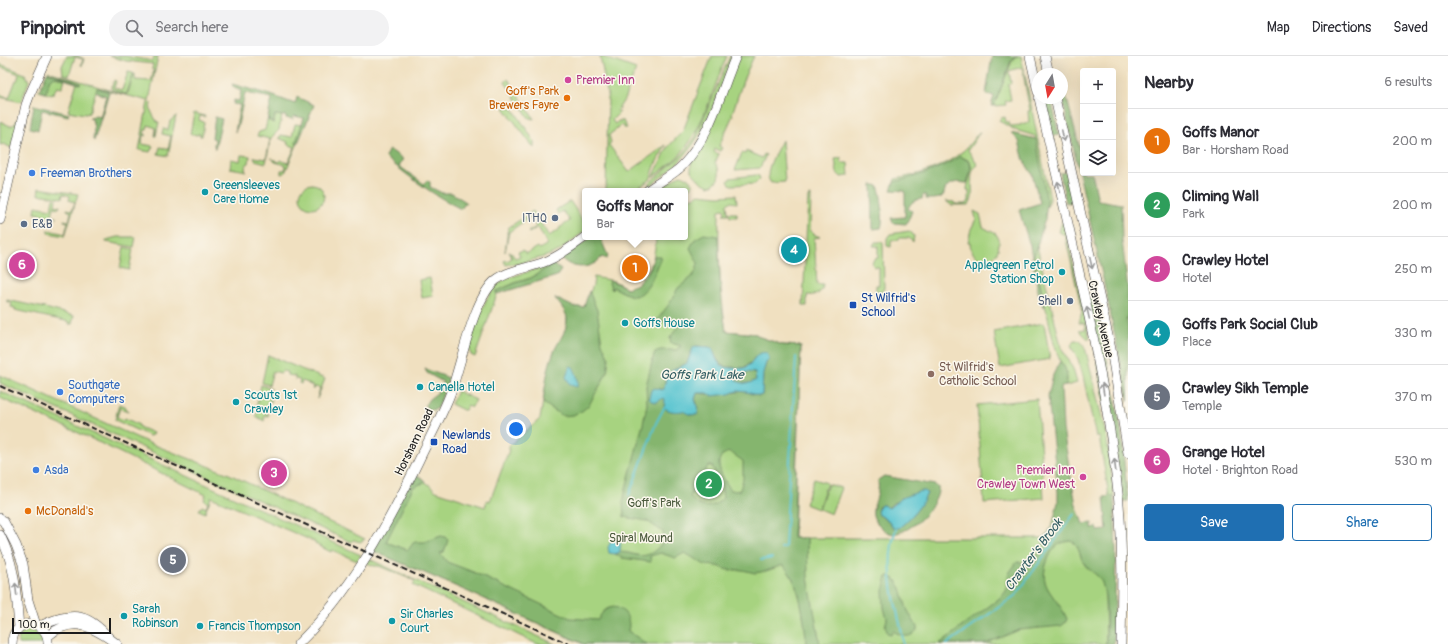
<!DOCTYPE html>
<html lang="en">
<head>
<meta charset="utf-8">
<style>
  :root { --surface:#fff; --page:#f2f2f3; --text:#2b2b33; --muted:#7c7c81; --line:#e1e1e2; --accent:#1f6fb2 }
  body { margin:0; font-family:Pangolin,sans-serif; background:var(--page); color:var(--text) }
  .controls { position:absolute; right:12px; top:12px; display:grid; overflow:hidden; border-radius:4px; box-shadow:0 4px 16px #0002 }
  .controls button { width:36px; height:36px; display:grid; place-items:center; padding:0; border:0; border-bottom:1px solid var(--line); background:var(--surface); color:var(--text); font:20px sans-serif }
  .compass { position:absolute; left:1032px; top:12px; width:36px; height:36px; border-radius:50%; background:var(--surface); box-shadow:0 4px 16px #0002; rotate:191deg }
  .scale { position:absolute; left:12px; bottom:10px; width:99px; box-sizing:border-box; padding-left:4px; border:2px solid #1c1c1c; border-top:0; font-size:11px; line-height:14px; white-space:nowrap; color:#1c1c1c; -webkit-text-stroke:3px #fbf7ec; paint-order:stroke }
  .you { position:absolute; left:516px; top:373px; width:14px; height:14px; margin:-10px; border:3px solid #fff; border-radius:50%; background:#1a73e8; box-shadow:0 0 0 6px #1a73e833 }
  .badge { display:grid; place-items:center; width:26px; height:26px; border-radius:50%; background:var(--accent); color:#fff; font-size:13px; font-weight:700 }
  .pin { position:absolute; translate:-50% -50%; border:2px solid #fff; box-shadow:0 1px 4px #0006 }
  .popup { position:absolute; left:582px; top:132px; width:106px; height:52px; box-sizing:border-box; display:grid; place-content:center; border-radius:4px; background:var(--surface); filter:drop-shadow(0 1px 3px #0005); font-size:13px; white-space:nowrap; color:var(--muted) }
  .popup b { font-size:15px; color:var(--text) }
  .popup::after { content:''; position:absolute; left:50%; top:100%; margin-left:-8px; border:8px solid transparent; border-top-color:var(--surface) }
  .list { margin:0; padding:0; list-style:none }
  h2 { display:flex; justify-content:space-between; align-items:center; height:52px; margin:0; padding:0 16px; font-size:17px }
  h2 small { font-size:13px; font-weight:400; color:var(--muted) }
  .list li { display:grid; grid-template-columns:26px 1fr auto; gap:12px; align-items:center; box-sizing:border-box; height:64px; padding:0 16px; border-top:1px solid var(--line) }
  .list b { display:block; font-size:15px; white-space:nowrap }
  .list p { margin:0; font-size:13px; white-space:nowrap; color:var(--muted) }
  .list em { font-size:13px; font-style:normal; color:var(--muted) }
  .actions { display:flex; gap:8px; padding:12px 16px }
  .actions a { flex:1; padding:9px 0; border:1px solid var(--accent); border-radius:4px; text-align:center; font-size:14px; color:var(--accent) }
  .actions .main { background:var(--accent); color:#fff }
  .icon { flex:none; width:22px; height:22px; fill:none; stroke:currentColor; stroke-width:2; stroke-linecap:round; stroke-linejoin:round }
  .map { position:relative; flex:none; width:1128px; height:588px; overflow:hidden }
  header { display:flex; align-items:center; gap:24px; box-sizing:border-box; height:56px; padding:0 20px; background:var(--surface); border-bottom:1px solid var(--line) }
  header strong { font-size:19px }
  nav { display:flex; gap:22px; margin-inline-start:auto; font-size:14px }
  .search { width:280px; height:36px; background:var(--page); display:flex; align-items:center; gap:10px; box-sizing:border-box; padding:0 14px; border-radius:22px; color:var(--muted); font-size:15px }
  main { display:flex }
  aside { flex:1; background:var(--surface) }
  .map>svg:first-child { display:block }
  .green { fill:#a7d380; stroke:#62784e }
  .forest { fill:#85b56e; stroke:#506845; fill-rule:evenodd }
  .water { fill:#58c4d0; stroke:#3a7076; fill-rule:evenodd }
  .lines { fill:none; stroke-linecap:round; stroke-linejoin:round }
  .stream { stroke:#58c4d0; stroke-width:2 }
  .primary-casing { stroke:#3c3935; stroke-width:10 }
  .primary { stroke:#fff; stroke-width:9 }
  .rail { stroke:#1c1c1c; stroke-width:2; stroke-dasharray:6 3; stroke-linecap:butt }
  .oneway { stroke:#999 }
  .hotel-dot { fill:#d1479c; stroke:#fbf7ec; stroke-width:1.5 }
  .food-dot { fill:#e8710a; stroke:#fbf7ec; stroke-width:1.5 }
  .shop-dot { fill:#3f7fe0; stroke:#fbf7ec; stroke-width:1.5 }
  .culture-dot { fill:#0f9aa8; stroke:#fbf7ec; stroke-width:1.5 }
  .service-dot { fill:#5c6f8a; stroke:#fbf7ec; stroke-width:1.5 }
  .transit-dot { fill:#1a4fb4; stroke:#fbf7ec; stroke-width:1.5 }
  .education-dot { fill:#8d6e63; stroke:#fbf7ec; stroke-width:1.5 }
  .labels { text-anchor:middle; stroke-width:3; stroke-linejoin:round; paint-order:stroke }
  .hotel-label { font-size:12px; fill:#b23c85; stroke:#fbf7ec; text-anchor:start }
  .food-label { font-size:12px; fill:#c56008; stroke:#fbf7ec; text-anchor:end }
  .shop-label { font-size:12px; fill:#366cbe; stroke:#fbf7ec; text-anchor:start }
  .culture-label { font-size:12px; fill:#0d838f; stroke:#fbf7ec; text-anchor:start }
  .service-label { font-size:12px; fill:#4e5e75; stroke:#fbf7ec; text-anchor:end }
  .transit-label { font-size:12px; fill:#164399; stroke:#fbf7ec; text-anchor:start }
  .street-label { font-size:12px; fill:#1c1c1c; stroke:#fbf7ec }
  .education-label { font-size:12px; fill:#785e54; stroke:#fbf7ec; text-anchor:start }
  .park-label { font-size:12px; fill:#4d5c3f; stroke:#fbf7ec }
  .water-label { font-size:13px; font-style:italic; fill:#345f64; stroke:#fbf7ec }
</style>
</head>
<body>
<header>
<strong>Pinpoint</strong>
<div class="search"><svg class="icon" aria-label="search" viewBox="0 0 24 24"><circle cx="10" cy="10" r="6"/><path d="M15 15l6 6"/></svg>Search here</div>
<nav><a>Map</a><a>Directions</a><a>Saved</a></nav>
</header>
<main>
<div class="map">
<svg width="1128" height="588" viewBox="0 0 1128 588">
  <rect width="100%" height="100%" fill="#fbf7ec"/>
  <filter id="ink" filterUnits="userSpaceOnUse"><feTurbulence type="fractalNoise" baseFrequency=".025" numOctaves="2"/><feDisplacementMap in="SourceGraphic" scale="8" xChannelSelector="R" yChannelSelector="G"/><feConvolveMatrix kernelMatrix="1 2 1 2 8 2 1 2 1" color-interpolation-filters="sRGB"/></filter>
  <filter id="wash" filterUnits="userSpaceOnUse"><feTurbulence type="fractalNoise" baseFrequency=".012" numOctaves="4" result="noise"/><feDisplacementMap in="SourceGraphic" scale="16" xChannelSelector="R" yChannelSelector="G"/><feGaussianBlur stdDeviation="0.9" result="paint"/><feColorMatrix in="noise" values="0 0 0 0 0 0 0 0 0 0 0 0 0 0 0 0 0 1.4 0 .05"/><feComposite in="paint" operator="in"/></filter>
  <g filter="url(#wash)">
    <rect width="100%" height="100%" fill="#f0e0c0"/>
    <path class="green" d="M67,0h11l6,3 -2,7 -1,-1 2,-6 -8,-2 -6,19 -6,-2 -1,-8z
      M109,0h15l29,5 1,-5h4l-9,45 -52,-13 -8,25 -4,1 -17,-3 9,-29 3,1 -33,-11 1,-1 77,24 3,-2 6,-19h1v6l16,1 3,-11 -2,-1 1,-5 -27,-3z
      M600,0l36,13 -12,31 -7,11 3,1 -8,8 3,4 3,-3h5l4,7h-3l-2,-3 -13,10 2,7 -2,3 20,27 37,-27 -10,18 -6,17 -17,11h-27l2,-94z
      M712,0h15c-14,31 -22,68 -44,95 -8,10 -20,18 -30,26l15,-30 15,-16z
      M730,0h2c-12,32 -24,72 -46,98 -10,13 -25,22 -37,33v-4l35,-30 11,-15z
      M739,0h15l-10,22 -12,36 1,1 -14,31 3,2 -2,3 -5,-2 -1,3 5,2 -4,9c7,8 5,20 -6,23l-8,-4 -10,-11v-11z
      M1018,0h3l29,143 -3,8 -12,-71 -20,-6 -16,-9 2,-3 4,-1 1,5h3l1,4 11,-1v-1l8,-2 -1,-11h2l-8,-44 -13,4 2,12 -3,1 3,16 -6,1 1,4 -12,1 18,-45 2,-4z
      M0,8l25,10 4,7 -8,21 -21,-5v-3l9,4 7,-18 1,1 2,-7 -18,-7 -1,2z
      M128,16l5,1v2l-6,18 -2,1 -14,-5 3,-9 2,1 -2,7 8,2z
      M52,21l13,2 -3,9 -5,-1 -5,8 -7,-2c4,-5 2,-12 7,-16z
      M508,23l3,4 23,36 -5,-1 -24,-36z
      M148,46l3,1c-2,8 2,11 6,19h2l-3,14h-1l1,-8 -8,-3 -1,5h-2l-1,4h2v2l-3,-1 -1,9 11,2 -3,6 -11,-2z
      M506,51h4l4,3 20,31v7l-30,-40z
      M194,57l11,3v1l-5,-1 -1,4 5,2 -2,14h-2v-2h-2v1l-8,-1z
      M275,59l7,1 -3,14 -8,8 -5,25 -11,-3 -1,-3 12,2 4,-20 -13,-3 2,-4 6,-2 3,-13 1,4 5,2z
      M176,60l-8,40 -10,-2 2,-7 8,2 3,-13 -9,-2 1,-5 5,1 2,-9z
      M17,64h2l-8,28 -7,-4 -4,1v-24l10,5 5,-2z
      M295,68l7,1 -6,17 1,3 -12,28 -4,1v-4h4l1,-5 -11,-3 -4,-4 8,4 1,-2 8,3 7,-16 -8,-3 1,-2 -9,-4 2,-3 11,2z
      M979,76h1l-12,18 10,15c-14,8 1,30 -10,40h-17l-5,-4 8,1 1,2h10l4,-3v-11h-2c0,-8 8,-23 2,-29 -2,-2 -6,-3 -9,-5 -21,14 -42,21 -66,26l1,-3c24,-4 49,-12 68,-28 6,-5 11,-13 16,-19z
      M782,84l3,42 -14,1c-9,-10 6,-32 11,-43z
      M746,95l16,7 2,-4 2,1 -6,13 -25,2 7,-17 3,1z
      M241,99l9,1 -1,7 -3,2 -1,4 2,2 -17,-3 1,-9 9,2z
      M841,102v5h7l1,13 -8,1 -4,-4 -2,-14z
      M680,119c6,1 10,4 13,10l-2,3 -34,3z
      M756,119l3,1 1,3 -5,5 -24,1 -3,-3 2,-4z
      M300 140a12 12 0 1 1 24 0a12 12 0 1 1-24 0Z
      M39,132l39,6 -13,42 -17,-3 1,-3 16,4 3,-12 -4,-1v-1l5,1 2,-9 -4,-2v-1l5,1 3,-8 -6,-2 1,-4 -7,-2 -1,4 -24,-4z
      M685,135l3,1 1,6 5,-1 5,-3 20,2 17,-1 1,8 -7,-1 -3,2 1,9h9v4h-7l-1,-3h-6l2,-1 -1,-4 -5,1c-1,41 1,81 7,121l30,3 4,3 23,8 18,1 -7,192h249l26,-22 35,36 2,92h-523l-121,-55 -91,-39 48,-74 17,15 49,16 2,-7 3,1 19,-51v-4l31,-27 6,-35 7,-30 13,-24 1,-12 7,-11h10l9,-22 1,-8 20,4 13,7c3,-1 9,-2 11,-5 14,-12 17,-29 18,-46h29z
      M811,140l-1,33 3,5 7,3 -6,1 3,47h6c-1,9 -8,11 -16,10v11h-4l5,-109z
      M53,142l3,1 -1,6 5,1 -1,2 -5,-1 -2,8 5,3 -22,-5 1,-7 15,3z
      M570,145l15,23v6l-3,3 -23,18 -12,5 -30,8h-6l-5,1 -2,-4 1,-1 2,1 5,-3 -3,-6h2l4,6 5,-2 -2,-4 5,-2 3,4 12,-7 2,2 7,-5 -9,-17 -9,6 -1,-1 8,-5 -2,-5 3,-2 -4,-5 -20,14 -4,3 -4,20 3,-24 25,-17 16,25 11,-7 -1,-1 11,-7 -7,-10 -5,3 -2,-4z
      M974,155l6,3 3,13 13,7 3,5c2,29 -29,26 -29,3h-2l3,-13 5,-10z
      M1062,166h2l26,117h-2l-9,-9 7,-1 -2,-6h-5l3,-12 -17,-76 -6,-3z
      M909,175l2,1 3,4 -1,6 -4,-4h-10l-1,2h-7v7l-4,-1v-8l3,-4z
      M117,181h19l-2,10 -28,-5v-2z
      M875,186h7l1,1 1,45 -2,4h-6v-7h3v-18h-5l-2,-4 2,-4 4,-1v-12h-5z
      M1037,190l22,92 2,9 12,22 4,14 -11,3 1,-6 -2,-12 -5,-7 -6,-17 -19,-83 -1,-5z
      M124,191l9,2 -4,21 -9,-2z
      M553,208l-22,14 -16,5 -20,9 2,2 -22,63 -4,-2 -2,-8 9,-28 8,-19 9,-13 9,-7 7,-3z
      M430,222l3,18 -11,2 -3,-18z
      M7,244l42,9 25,7 -2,8h-3l1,-2 -55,-12v-2l-4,-1 1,-4 -6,-2z
      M1044,267l6,36 -50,9 -6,-36z
      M1075,284c7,0 9,5 11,11l21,88 7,57h-5l-10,-60 -3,1 -13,-61 -5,-17 -7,-13 2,-4z
      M268,299l57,24 -8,20 3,-11 -5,-1 -1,2h-2l1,-3 -5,-2v-1l-6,-2 -1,3 -2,-1 1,-3 -5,-1v-3l-8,-1v-3l-5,-1 -1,2 -8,-2 -4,14 -7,-2z
      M0,319l149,68 80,31 136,65 -5,3 -7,-2 -2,2 -351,-159z
      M261,329l10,3 -2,11 3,1 -1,2h-3l-2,11 3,1 -1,2 -3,-1 -1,6 -8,-5 2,-6 -2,-1z
      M0,335l361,164 -4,6 -25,-11 -1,2 -16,-8v-2l-104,-45 -6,16 -6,-3 3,-4 4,2 2,-5 -4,-3 2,-5 -114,-56 -92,-41z
      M457,335l19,9 -5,8 -3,-3 -3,5h-2l-12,-6z
      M1037,343l7,99 -60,5 -7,-98z
      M119,348l6,2 3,5 -8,-3 -3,9 7,3 1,-2 14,7v2l14,6 -1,2 -3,1 -34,-16z
      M814,423l13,4 -9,26 -13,-5z
      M828,428l13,4 -10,26 -12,-5z
      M369,503l186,85h-18l-124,-59 2,-4 -36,-15h-5l-7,-3z
      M31,573l4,1 6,5 2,9h-25c0,-8 4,-14 13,-15z"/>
    <path class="forest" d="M992,0h26l-4,1 -3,4 -17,45h-3l3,-10 -8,-2z
      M47,16l34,11 -2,1 -21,-7h-6c-5,4 -2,11 -7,16l-6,-2z
      M1062,24l19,73h2v20h9l6,27 23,4 1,36 6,50v28h-2l2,8v75l-22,-109 -44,-194z
      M232,28l39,11 24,9 2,-7 17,8 -17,40 -1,-3 8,-24 -10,-2 -1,3 -7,-1v-2l-11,-1 -1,8 -5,-2 -1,-4 4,-19 -27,-5 -7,32 -3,7 5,-27 -7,-1 1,-4 5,1 2,-10 -7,-3z
      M97,32l12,4 -15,49 -1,-1 1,-12 -2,-9 -3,-1 6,-2 5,1 6,-21 -10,-4z
      M1043,42h8l8,37 -8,1z
      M34,49l35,9 -1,2 -26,-6 -4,20 -8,-2z
      M215,61l7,2 -7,30 -1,-4 1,-6 -3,-1z
      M1011,77l25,6 11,63 -2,17 -11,37 11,50 -2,1 -5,-16 -8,-45 -11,-36 21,-7 -8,-29 -8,-13 -5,-20z
      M389,93l14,10 -4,7 25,18 3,-4 3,2v5l12,6h10l14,9 -5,7c-28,-14 -52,-32 -76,-52z
      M960,100l10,6 1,9 -4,12c-5,0 -10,-2 -16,1 -13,6 2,16 -25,15v-4h-3l-1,4c-7,0 -12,4 -14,10l4,2 -4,10 -2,3 -13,-1 -2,-5 14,-1v-26l-14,-1 3,-8c24,-6 45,-12 66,-26z
      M1067,116l6,30 -7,1 -6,-30z
      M872,128l6,2c4,7 6,35 3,42l-8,1z
      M704,178l14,2 3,65 5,30 30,3 4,3 23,8 18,1 -8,192h14l1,39 12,67h-13c-4,-26 -5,-59 -24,-79l-17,6 -11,2 -12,-3h-15l-11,-4 -12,-1 -20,-12 -10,5 -14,-5 -11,3 1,6 -29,-4 -7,-4c11,-6 24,6 34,0 6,-2 10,-8 15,-12l-1,-10 -16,-11 -23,-4 -1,-14 2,-11 18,-68 4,-20 -1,-18 8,-32 1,-2 5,-2h16l5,-4 -10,-3 -1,-5 9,-13 -22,-5 13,-17 8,-15 14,-11 4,-6 2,-8 -8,-15 5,-9zM696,290l13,1c16,21 6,19 34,21l9,-6 2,-4 12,5 -3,10 -1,22 -3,1 -16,-5 -25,4 -21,-2 -2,6 4,9 -37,-10 -3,-10 2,2 3,-1c2,-21 8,-17 23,-26l4,-11zM730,396l13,9v18l-3,11 -4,1 -5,-1c-8,-11 -22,-34 -1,-38zM708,410h4l9,20 2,11c-9,12 -25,14 -33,-1z
      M592,181h8l8,19 -1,3 -5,-2c-11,13 -30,13 -41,1z
      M654,200h7c-3,11 -13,41 -28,40 -6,-1 -14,-6 -20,-9l-1,3 -3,-7 1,-3 17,8 11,-4 14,-18z
      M553,208l8,6 -4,6 -60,18 -2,-2 20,-9 16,-5z
      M589,235l8,19 5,33 7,15 -2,15 -18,32 -7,6 -9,4 -10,1 -20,-13c2,-16 4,-34 10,-49 4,-12 14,-21 14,-35 0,-7 -8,-15 -12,-21l19,9h10z
      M1095,241l26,132 7,72h-7l-34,-202z
      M1060,305c7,8 8,14 6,25l-5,1 2,42 4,25 9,51 7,19 9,-1v5l5,-1 1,4 9,-1 -3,-33 10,-1 2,55 -2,93h-8c0,-16 2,-53 -6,-65 -5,-7 -13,-9 -17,-17 -4,-8 -4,-18 -12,-21 -11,1 -17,5 -22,16 -14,31 7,36 18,62l-2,4 -4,3 -42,4 -34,14h-46l62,-47 5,-6 3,-18 8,-11 15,1 3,-3 18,-37 5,-21v-10l-10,-96 5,-21z
      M425,313l24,9 -11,30 -4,2 -7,-1 -2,-4 4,-6 8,-6 6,-11 -16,-9z
      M750,316l6,2v6c-6,4 -13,5 -20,0l1,-5z
      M414,420h5l7,6 -13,5 -27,55 22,8 6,-8h11l16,-6 4,1 3,3 -4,12 -4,1 7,9 26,10 97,46 28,2c11,-25 36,-9 30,11l19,13h-63l-122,-55 -91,-39z
      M884,420l51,9 3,2c2,13 -16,33 -26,39 -5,4 -11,6 -18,8 -6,-1 -9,-3 -13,-7 -16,-15 -4,-21 -3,-37 1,-3 0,-7 0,-10zM927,437c-5,13 -17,26 -28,35l-21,-14v-7l5,-2 5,3 5,-5z
      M887,520h3l5,3 6,9 6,21 10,18v3c-8,10 -15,6 -24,1l-2,4 -3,-1 -3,-8 2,-7 -3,-11 -1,-17z"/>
    <path class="water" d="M696,290l13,1 3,1 5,12 4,6c6,2 17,3 23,2 10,-3 10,-18 23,-15l2,6 -3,4 -3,10 -1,22 -3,1 -12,-4 -10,-1 -8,3 -17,2 -4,-3h-11l-2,6c1,6 6,9 2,16 -6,0 -10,-1 -14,-4 -8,1 -12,1 -19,-3l1,-9 -2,-1 -6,4 -6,-1 -2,-3 2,-8 4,-2 6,2 3,-1c3,-22 7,-16 23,-26l6,-15zM747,316l8,1 1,7c-6,4 -13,5 -20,0l1,-5z
      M570,310l3,1c3,5 7,15 4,20l-7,-2 -4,-8z
      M921,435h4l2,2c-5,13 -17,26 -28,35h-6l-4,-7 -11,-7 -1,-3 4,-6h2l6,3 12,-10z
      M616,477l5,4 -1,15 -5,2 -6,-1 -1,-6z"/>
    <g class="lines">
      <path class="stream" d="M629,439l27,-72 8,-15
        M896,473c-9,26 -6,55 1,82 2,11 6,21 6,33
        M781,492l4,-1 11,-190
        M761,504l11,-2
        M947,588l69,-49 58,-81"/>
    </g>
  </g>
  <g filter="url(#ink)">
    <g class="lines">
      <g class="primary-casing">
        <path id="primary" d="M1030,0l8,36
          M1045,0l4,18
          M1039,42c29,131 65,261 79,395 5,50 4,101 3,151
          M1055,42l56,251 17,104
          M647,135c10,-8 26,-16 35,-25 29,-30 38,-73 54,-110
          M0,164l26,-115 4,-11 17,-38
          M0,462l4,4 12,23 7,19 5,36 8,25
          M0,479c16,32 16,58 19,93
          M40,570c32,-14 46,-15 70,13
          M48,580c25,-21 46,-9 69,8
          M12,588c0,-27 37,-26 36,0
          M298,588c53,-52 89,-118 121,-184 10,-21 21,-41 30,-63 12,-29 23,-98 47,-117 14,-11 35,-12 51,-19 14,-6 26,-15 38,-24"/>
      </g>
      <use href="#primary" class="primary"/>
      <path class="rail" d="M0,330l569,258"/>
    </g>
    <defs><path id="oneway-shaft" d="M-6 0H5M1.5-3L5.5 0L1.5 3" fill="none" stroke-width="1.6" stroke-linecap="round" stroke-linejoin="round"/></defs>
    <g class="oneway">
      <use href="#oneway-shaft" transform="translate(1063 80) rotate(78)"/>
      <use href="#oneway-shaft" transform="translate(1059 131) rotate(-103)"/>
      <use href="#oneway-shaft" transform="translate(1091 207) rotate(77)"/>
      <use href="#oneway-shaft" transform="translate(1088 257) rotate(-103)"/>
      <use href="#oneway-shaft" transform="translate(1103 333) rotate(-99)"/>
      <use href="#oneway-shaft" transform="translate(1115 409) rotate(-97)"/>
      <use href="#oneway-shaft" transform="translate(16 533) rotate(-96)"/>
    </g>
  </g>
  <g class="hotel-dot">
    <circle cx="568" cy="24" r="4"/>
    <circle cx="1083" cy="421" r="4"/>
  </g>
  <g class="food-dot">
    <circle cx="567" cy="42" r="4"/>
    <circle cx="28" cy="455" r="4"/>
  </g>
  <g class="shop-dot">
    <circle cx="32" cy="117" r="4"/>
    <circle cx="60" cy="336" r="4"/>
    <circle cx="36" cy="414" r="4"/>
  </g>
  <g class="culture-dot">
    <circle cx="205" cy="136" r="4"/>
    <circle cx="1062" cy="216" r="4"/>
    <circle cx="625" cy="267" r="4"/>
    <circle cx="420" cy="331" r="4"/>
    <circle cx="236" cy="346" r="4"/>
    <circle cx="124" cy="560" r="4"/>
    <circle cx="392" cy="565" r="4"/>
    <circle cx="200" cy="570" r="4"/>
  </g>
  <g class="service-dot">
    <circle cx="555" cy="162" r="4"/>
    <circle cx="24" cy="168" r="4"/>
    <circle cx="1070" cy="245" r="4"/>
  </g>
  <g class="transit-dot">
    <rect x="849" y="245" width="8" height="8" rx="2"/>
    <rect x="430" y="382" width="8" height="8" rx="2"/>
  </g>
  <circle class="education-dot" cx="931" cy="318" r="4"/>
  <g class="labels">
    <g class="hotel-label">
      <text x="576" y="28">Premier Inn</text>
      <text x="1075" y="418" text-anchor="end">Premier Inn<tspan x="1075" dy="14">Crawley Town West</tspan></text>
    </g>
    <g class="food-label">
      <text x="559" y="39">Goff's Park<tspan x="559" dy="14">Brewers Fayre</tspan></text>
      <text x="36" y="459" text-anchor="start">McDonald's</text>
    </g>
    <g class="shop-label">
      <text x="40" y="121">Freeman Brothers</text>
      <text x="68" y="333">Southgate<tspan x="68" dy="14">Computers</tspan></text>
      <text x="44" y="418">Asda</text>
    </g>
    <g class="culture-label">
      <text x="213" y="133">Greensleeves<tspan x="213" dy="14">Care Home</tspan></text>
      <text x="1054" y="213" text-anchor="end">Applegreen Petrol<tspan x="1054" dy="14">Station Shop</tspan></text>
      <text x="633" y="271">Goffs House</text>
      <text x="428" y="335">Canella Hotel</text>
      <text x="244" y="343">Scouts 1st<tspan x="244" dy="14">Crawley</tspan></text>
      <text x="132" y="557">Sarah<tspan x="132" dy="14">Robinson</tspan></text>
      <text x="400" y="562">Sir Charles<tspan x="400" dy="14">Court</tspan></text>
      <text x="208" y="574">Francis Thompson</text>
    </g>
    <g class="service-label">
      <text x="547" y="166">ITHQ</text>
      <text x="32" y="172" text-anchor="start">E&amp;B</text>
      <text x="1062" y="249">Shell</text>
    </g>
    <g class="transit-label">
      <text x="861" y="246">St Wilfrid's<tspan x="861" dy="14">School</tspan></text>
      <text x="442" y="383">Newlands<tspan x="442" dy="14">Road</tspan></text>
    </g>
    <g class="street-label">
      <text transform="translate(1101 263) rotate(77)" y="4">Crawley Avenue</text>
      <text transform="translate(414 386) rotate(-64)" y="4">Horsham Road</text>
    </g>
    <g class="education-label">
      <text x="939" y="315">St Wilfrid's<tspan x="939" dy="14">Catholic School</tspan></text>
    </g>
    <g class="park-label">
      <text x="654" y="451">Goff's Park</text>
      <text x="641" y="486">Spiral Mound</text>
    </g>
    <g class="water-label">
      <text x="702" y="323">Goffs Park Lake</text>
      <text transform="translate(1033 498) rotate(-53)" y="5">Crawter's Brook</text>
    </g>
  </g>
</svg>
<div class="controls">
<button>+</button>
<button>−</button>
<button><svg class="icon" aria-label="layers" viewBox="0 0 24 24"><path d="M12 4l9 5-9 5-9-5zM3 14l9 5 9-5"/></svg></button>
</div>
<svg class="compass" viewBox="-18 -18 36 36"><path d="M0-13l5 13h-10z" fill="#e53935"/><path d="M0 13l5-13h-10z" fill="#7c7c81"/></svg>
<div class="scale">100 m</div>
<div class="you"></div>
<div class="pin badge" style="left:635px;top:212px;background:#e8710a">1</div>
<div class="popup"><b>Goffs Manor</b>Bar</div>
<div class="pin badge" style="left:709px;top:428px;background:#2e9e5b">2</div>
<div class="pin badge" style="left:274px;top:417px;background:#d1479c">3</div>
<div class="pin badge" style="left:794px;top:194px;background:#0f9aa8">4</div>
<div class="pin badge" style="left:173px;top:504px;background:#6b7280">5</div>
<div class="pin badge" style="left:22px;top:209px;background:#d1479c">6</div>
</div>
<aside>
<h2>Nearby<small>6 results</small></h2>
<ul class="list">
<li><span class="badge" style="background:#e8710a">1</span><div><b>Goffs Manor</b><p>Bar · Horsham Road</p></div><em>200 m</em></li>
<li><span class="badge" style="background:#2e9e5b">2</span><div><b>Climing Wall</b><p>Park</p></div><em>200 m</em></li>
<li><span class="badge" style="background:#d1479c">3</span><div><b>Crawley Hotel</b><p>Hotel</p></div><em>250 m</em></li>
<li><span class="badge" style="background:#0f9aa8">4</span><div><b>Goffs Park Social Club</b><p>Place</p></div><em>330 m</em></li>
<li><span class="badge" style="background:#6b7280">5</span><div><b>Crawley Sikh Temple</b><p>Temple</p></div><em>370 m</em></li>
<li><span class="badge" style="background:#d1479c">6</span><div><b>Grange Hotel</b><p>Hotel · Brighton Road</p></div><em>530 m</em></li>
</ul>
<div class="actions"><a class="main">Save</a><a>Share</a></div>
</aside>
</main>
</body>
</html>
